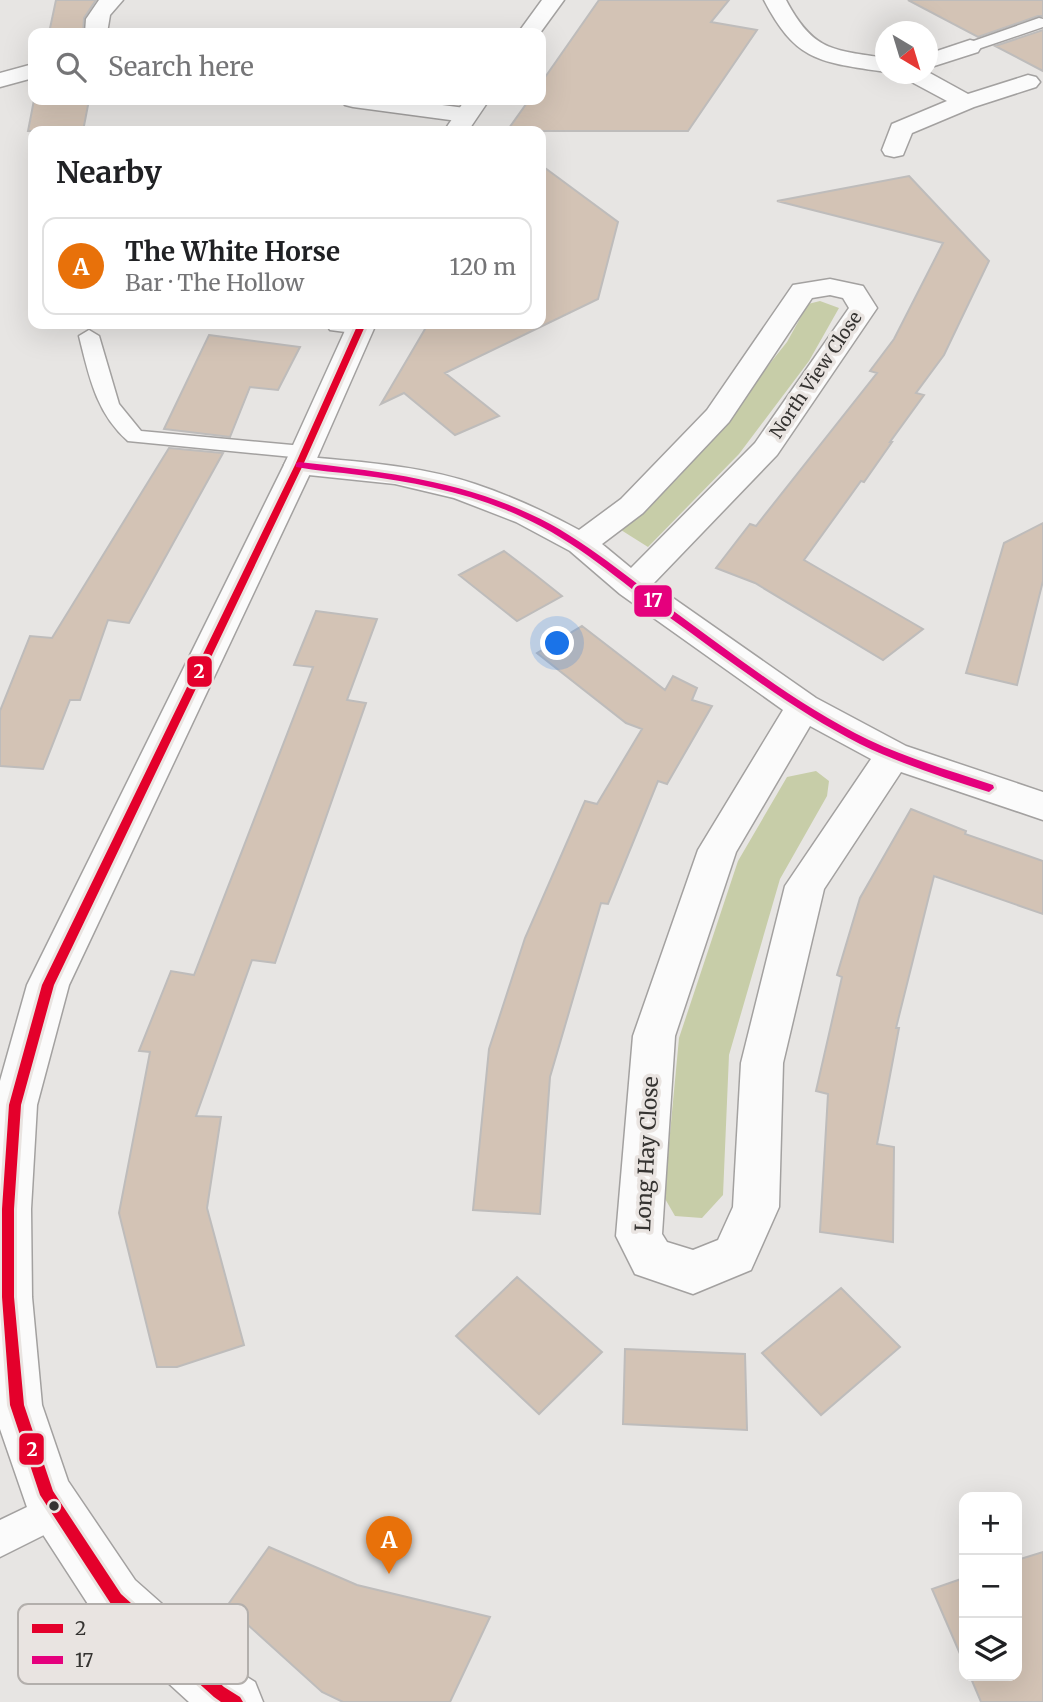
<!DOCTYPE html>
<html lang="en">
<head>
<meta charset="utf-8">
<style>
  :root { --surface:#fff; --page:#f2f2f2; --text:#202124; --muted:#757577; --line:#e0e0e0; --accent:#2563eb }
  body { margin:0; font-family:Merriweather,serif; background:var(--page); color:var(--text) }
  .controls { position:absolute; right:21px; bottom:21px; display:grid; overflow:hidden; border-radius:14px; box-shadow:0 7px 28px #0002 }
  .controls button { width:63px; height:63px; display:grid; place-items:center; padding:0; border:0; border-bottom:2px solid var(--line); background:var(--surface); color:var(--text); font:35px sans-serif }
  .compass { position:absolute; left:875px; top:21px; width:63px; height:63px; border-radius:50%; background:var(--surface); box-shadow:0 7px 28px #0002; rotate:142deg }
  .you { position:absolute; left:558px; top:644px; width:24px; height:24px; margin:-18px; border:5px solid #fff; border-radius:50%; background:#1a73e8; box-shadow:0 0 0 10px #1a73e833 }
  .badge { display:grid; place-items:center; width:46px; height:46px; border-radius:50%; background:var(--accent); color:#fff; font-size:23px; font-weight:700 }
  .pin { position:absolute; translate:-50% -58px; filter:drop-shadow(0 2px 4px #0008) }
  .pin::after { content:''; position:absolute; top:37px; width:24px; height:21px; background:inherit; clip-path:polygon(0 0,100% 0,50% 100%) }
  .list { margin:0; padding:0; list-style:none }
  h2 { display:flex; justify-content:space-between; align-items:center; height:91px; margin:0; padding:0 28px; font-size:30px }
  h2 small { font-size:23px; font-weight:400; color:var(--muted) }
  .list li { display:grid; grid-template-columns:46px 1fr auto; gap:21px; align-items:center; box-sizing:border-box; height:98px; margin:0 14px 14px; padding:0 14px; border:2px solid var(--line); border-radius:14px }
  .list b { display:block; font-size:26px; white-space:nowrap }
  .list p { margin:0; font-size:23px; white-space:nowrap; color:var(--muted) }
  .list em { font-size:23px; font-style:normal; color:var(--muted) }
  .icon { flex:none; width:38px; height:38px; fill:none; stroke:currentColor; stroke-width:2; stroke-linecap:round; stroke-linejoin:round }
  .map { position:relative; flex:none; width:1043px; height:1702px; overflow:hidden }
  .search { position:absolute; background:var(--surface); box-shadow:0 7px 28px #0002; left:28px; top:28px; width:518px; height:77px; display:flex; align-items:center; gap:18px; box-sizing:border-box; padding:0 24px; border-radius:14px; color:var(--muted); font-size:26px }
  .panel { position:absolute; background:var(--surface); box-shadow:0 7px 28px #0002; left:28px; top:126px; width:518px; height:203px; border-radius:14px }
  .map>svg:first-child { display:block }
  .green { fill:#c7cda8 }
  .building { fill:#d3c3b5; stroke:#bebcbb; stroke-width:2 }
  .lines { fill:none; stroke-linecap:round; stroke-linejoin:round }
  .service-casing { stroke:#a3a1a0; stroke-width:3 }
  .minor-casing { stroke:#a3a1a0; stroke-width:3 }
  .tertiary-casing { stroke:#a3a1a0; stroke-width:3 }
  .service { fill:#fbfbfb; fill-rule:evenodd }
  .minor { fill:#fbfbfb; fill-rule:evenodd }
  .tertiary { fill:#fbfbfb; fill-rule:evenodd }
  .bus-1-casing { stroke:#e9e4e1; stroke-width:6 }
  .bus-2-casing { stroke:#e9e4e1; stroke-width:6 }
  .bus-1 { fill:#e4002b; fill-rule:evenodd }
  .bus-2 { fill:#e5007d; fill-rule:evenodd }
  .bus-dot { fill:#353331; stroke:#e9e4e1; stroke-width:2.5 }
  .labels { text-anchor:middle; stroke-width:7; stroke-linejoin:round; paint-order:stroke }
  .far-street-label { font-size:18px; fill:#353331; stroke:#e9e4e1 }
  .street-label { font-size:21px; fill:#353331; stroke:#e9e4e1 }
  .key { fill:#e9e4e1; stroke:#b3afac; stroke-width:2 }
  .key-label { font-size:19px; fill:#353331 }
  .line-badge { stroke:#e9e4e1; stroke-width:2.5 }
  .badge-label { font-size:19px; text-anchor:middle; font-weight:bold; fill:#fff }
</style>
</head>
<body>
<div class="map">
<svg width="1043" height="1702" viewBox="0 0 1043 1702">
  <rect width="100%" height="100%" fill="#e7e5e3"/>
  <path class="green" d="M820,301l19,7 -30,53 -70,93 -91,93 -27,-17 58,-53 108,-135 21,-38z
    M816,771l13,10 -2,15 -47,83 -51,176 -6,140 -21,23 -27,-2 -11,-19 15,-159 59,-177 49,-84z"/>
  <path class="building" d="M56,0h40l-12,18 -1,15h-34z
    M599,0h130l-18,22 46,8 -69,101h-181l22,-31h12v-17z
    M908,0h135v16h-5l-60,21z
    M1043,30v41l-48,-25z
    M34,100h55l-6,31h-55z
    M541,165l77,57 -20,77 -153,74 54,43 -44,19 -51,-42 -23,11 47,-80h113z
    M909,176l80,85 -45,94 -28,38 8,2 -34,47h2l-28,40 -3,-1 -57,79 119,69 -40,31 -128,-77 -39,-15 34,-44 6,2 121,-153 -7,-2 24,-32 49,-96 -166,-42z
    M209,335l91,12 -22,43 -28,-3 -20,50 -66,-8z
    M169,448l54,5 -94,170 -21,-3 -28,80h-10l-27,69 -43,-3v-55l30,-75 22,2z
    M1043,523v58l-26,104 -51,-12 38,-130z
    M504,551l29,22 29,23 -45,25 -58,-46z
    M316,611l61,8 -30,81 19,3 -91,260 -23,-3 -56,156 25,1 -14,91 37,137 -67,22h-20l-38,-154 31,-161 -11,-1 32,-80 23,4 119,-308 -19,-2z
    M582,626l83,64 8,-14 24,12 -5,12 20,6 -45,78 -9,-3 -50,123 -7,-1 -51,174 -10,137 -67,-4 16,-161 36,-111 60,-137 12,3 45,-75 -16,-6 -89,-70z
    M911,809l55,22 -1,3 78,27v53l-109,-38 -38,152h3l-22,116 17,3 -1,95 -73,-10 8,-138 -12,-3 26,-114 -5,-2 23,-77z
    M517,1277l85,75 -63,62 -83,-78z
    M841,1288l59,59 -79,68 -59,-62z
    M625,1349l120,5 2,76 -124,-6z
    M269,1547l88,38 133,32 -40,85h-107l-21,-10 -95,-86z
    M1043,1552v150h-62l-11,-26h47v-116z
    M964,1578v85l-32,-74z"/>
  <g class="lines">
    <g class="service-casing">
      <path id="service" d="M1039,18l4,1v8l-68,23h-10l-3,-3 3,-3z
        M89,330l10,6 20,68 22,27 162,15 7,2 3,4 -3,4 -7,2 -175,-17c-32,-28 -39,-65 -49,-105z
        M56,1493l12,6 6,12 -6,12 -68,34v-37z"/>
    </g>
    <g class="minor-casing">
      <path id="minor" d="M99,0h24l-13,15 -3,18h-22l1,-14z
        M764,0h22c27,51 46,50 100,58v14c-66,-10 -90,-10 -122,-72z
        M970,40l8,2 3,5 -3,5 -50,16v-14z
        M33,64v14l-33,9v-14z
        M928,72l40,22 60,-19 8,2 4,5 -4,5 -62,20 -62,26 -9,22 -9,2 -9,-2 -3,-5 10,-26 55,-23 -41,-22 -4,-5z
        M341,100h63l61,8 8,2 4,5 -4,5 -8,2 -112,-15 -8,-2z
        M830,279l33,7 14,22 -100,147 -124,129 163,114 90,48 137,46v28l-142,-48 -77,117 -41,174 -4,144 -28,63 -58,24 -58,-20 -19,-38 17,-200 65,-186 85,-140 -163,-116 -50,-43 -54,-29 -62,-24 -59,-14 -96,-10 -11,-2 -4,-7 4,-7 11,-2c59,6 120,9 176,28 36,12 71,28 104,46l42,-31 86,-89 86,-125zM830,295l13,3 6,10 -94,135 -124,125 -29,-24 41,-31 86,-91 83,-124zM810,726l61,33 -86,127 -44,177 -8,144 -15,33 -25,10 -26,-8 -5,-8 13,-198 61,-184z
        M326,324h47l2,2 -4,6 -10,2 -31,-4z"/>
    </g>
    <g class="tertiary-casing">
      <path id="tertiary" d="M542,0h22l-24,33h-22z
        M465,100h24l-21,31h-24z
        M348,324h28l-62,141 -245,520 -32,120 -6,104 1,88 10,108 26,76 67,99 104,92 16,10 8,20h-74l-92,-84 -68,-105 -29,-84v-348l27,-96 257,-520z"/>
    </g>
    <use href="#service" class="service"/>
    <use href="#minor" class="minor"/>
    <use href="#tertiary" class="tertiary"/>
    <g class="bus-1-casing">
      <path id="bus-1" d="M358,324h8l-63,141 -249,520 -33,120 -7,104v88l10,108 29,86 68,103 103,93 16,10 3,5h-22l-7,-5 -103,-93 -71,-109 -30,-90 -8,-108v-88l7,-104 33,-120 253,-520z"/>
    </g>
    <g class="bus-2-casing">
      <path id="bus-2" d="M299,462c79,9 159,18 231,52 55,25 100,66 149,101 61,44 121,92 190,125 40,19 82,31 124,45l1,3 -5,4c-44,-14 -88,-28 -129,-48 -69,-35 -131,-84 -194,-129 -46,-34 -90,-74 -144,-98 -51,-24 -107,-35 -163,-42 -21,-3 -42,-4 -63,-8v-4z"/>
    </g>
    <use href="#bus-1" class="bus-1"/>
    <use href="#bus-2" class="bus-2"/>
  </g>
  <circle class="bus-dot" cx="54" cy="1506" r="6"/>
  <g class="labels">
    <g class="far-street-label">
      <text transform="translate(816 375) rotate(-56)" y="6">North View Close</text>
    </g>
    <g class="street-label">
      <text transform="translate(647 1154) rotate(-87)" y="7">Long Hay Close</text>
    </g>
  </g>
  <rect x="18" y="1604" width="230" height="80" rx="10" class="key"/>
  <rect x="32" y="1624" width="31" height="9" fill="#e4002b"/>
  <rect x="32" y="1656" width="31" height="8" fill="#e5007d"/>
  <g class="key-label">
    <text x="75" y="1635">2</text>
    <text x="75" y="1667">17</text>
  </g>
  <g class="line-badge">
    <rect x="633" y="584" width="40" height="34" rx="7" fill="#e5007d"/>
    <rect x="186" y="655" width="27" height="33" rx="7" fill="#e4002b"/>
    <rect x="18" y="1432" width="27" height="34" rx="7" fill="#e4002b"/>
  </g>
  <g class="badge-label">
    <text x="653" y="607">17</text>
    <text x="199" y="678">2</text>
    <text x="32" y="1456">2</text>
  </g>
</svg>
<div class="controls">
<button>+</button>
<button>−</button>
<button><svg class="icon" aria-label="layers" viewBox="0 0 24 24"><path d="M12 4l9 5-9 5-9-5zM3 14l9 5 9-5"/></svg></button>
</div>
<svg class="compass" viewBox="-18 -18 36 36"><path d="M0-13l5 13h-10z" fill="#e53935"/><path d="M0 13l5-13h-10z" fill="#757577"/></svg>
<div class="you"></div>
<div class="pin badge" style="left:389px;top:1574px;background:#e8710a">A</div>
<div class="search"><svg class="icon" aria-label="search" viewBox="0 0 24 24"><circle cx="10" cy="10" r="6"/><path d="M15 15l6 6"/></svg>Search here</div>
<section class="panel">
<h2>Nearby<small></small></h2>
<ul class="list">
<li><span class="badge" style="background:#e8710a">A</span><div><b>The White Horse</b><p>Bar · The Hollow</p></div><em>120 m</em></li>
</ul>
</section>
</div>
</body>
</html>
